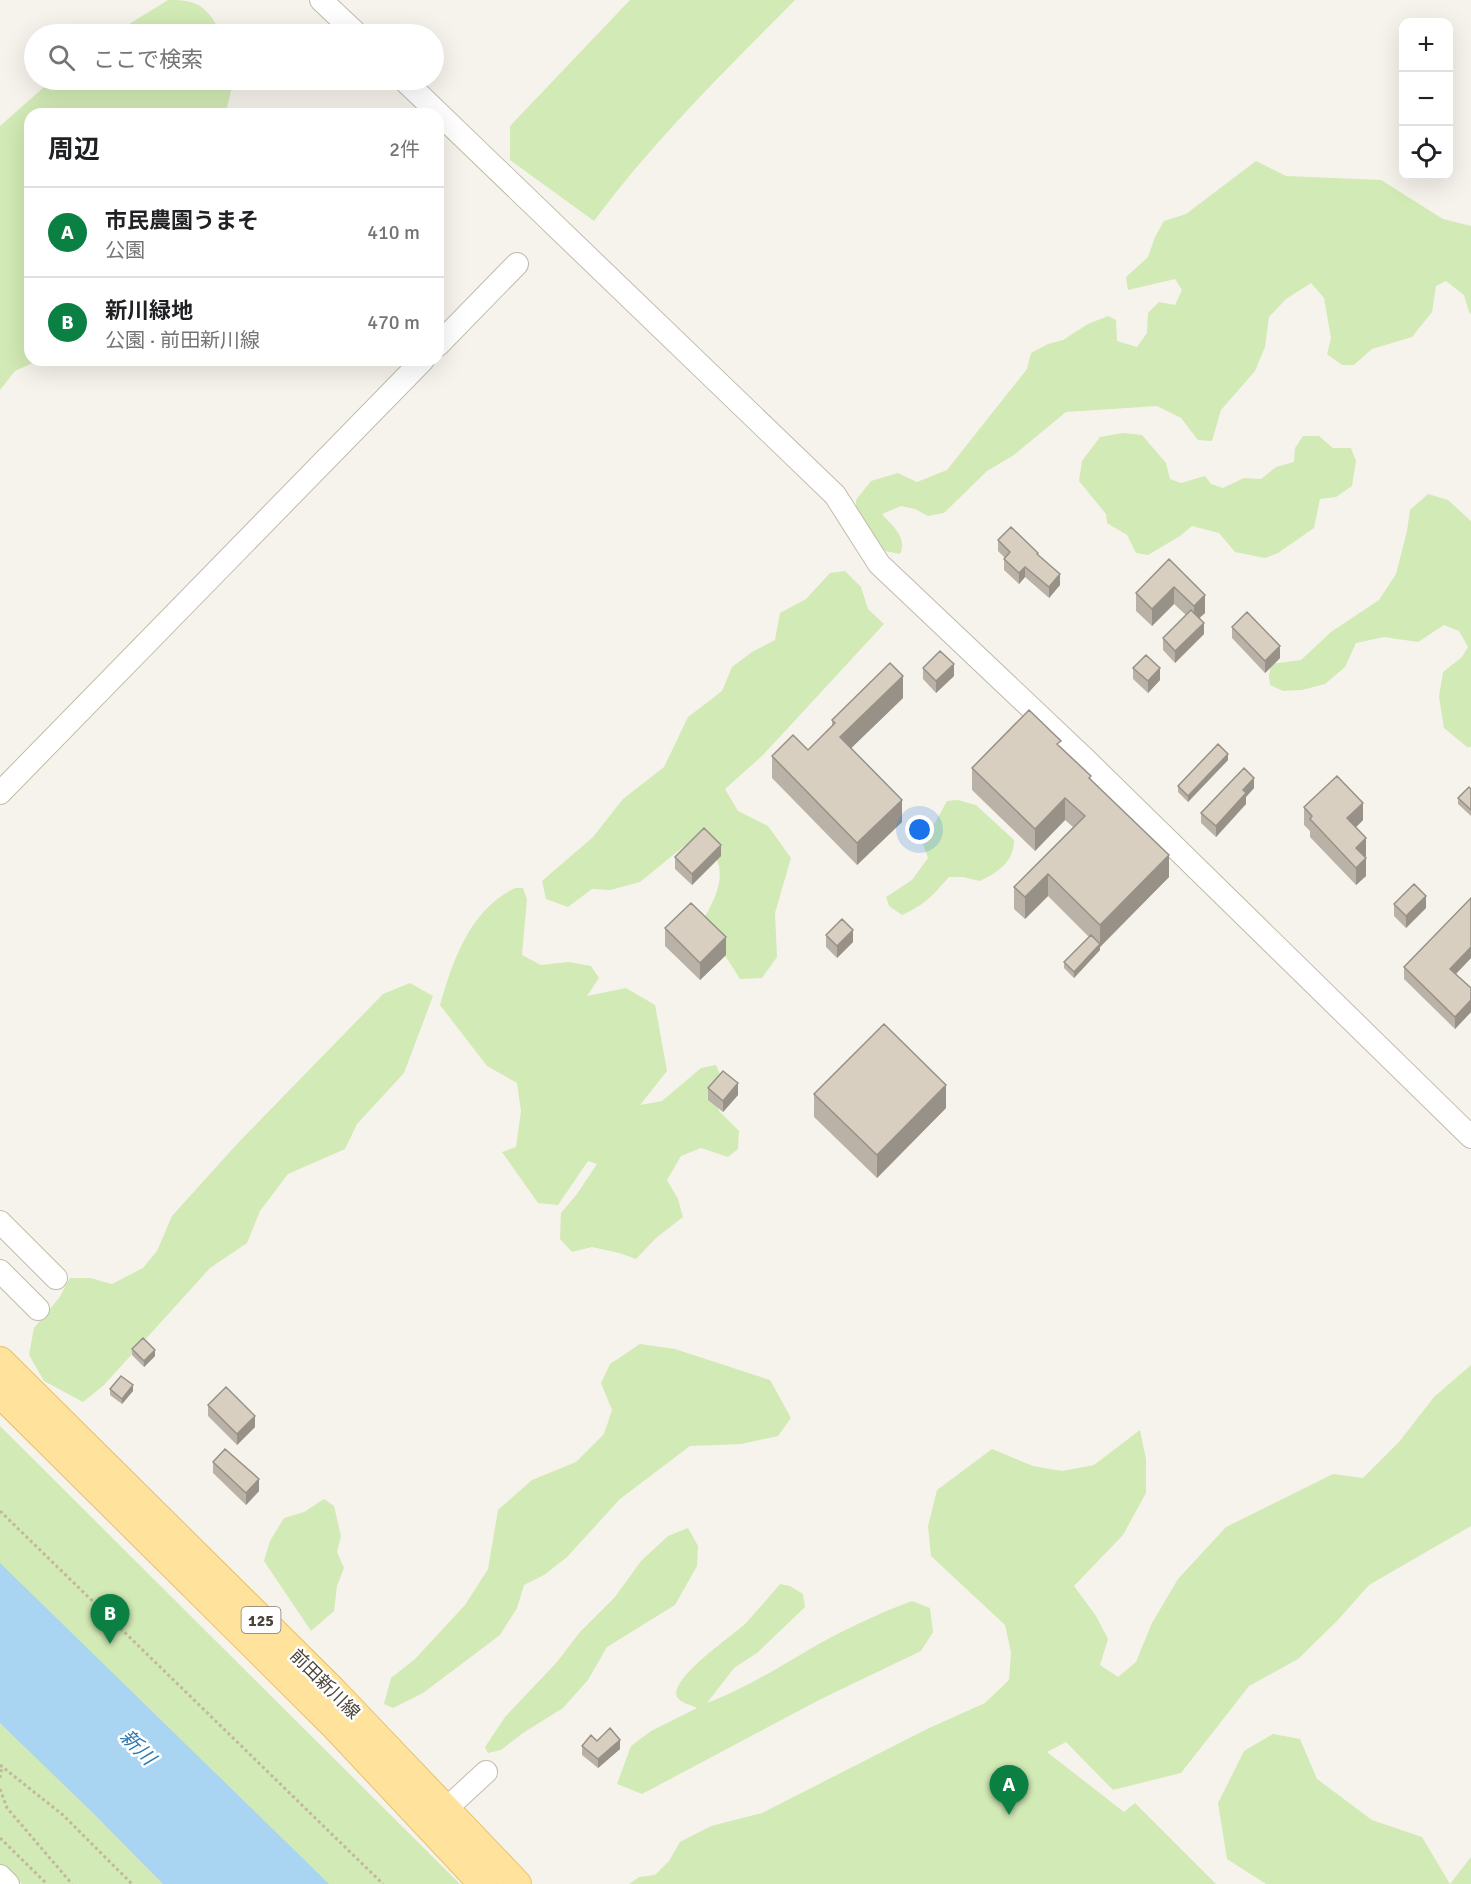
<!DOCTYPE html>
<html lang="ja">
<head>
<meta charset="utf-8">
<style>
  :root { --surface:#fff; --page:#f2f2f2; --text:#202124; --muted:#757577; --line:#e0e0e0; --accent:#0b8043 }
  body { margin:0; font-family:Signika,"Noto Sans JP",sans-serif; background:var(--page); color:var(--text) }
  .controls { position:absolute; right:18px; top:18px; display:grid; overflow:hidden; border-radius:12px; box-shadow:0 6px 24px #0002 }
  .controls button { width:54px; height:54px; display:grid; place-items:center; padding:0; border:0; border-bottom:2px solid var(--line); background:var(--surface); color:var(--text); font:30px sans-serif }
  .you { position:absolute; left:920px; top:830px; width:21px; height:21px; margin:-15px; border:4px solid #fff; border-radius:50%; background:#1a73e8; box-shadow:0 0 0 9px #1a73e833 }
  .badge { display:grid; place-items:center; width:39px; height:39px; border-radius:50%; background:var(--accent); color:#fff; font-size:20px; font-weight:700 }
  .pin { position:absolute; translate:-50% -50px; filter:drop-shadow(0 2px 3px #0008) }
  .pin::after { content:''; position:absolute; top:32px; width:21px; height:18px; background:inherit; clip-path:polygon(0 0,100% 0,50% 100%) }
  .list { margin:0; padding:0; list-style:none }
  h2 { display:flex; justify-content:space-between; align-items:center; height:78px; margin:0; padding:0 24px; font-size:26px }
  h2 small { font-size:20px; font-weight:400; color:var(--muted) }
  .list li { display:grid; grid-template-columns:39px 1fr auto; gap:18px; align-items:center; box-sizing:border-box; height:90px; padding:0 24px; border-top:2px solid var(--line) }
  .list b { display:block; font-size:22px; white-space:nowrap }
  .list p { margin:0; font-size:20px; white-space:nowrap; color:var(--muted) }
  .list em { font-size:20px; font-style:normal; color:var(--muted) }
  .icon { flex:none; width:33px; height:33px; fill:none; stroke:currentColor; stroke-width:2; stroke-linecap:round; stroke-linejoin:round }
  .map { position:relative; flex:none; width:1471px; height:1884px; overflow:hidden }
  .search { position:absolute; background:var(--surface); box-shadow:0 6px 24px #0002; left:24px; top:24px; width:420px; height:66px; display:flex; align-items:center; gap:15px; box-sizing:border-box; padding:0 21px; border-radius:33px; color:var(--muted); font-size:22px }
  .panel { position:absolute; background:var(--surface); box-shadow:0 6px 24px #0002; left:24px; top:108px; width:420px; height:258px; border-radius:18px }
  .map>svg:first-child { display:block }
  .green { fill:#d2eab5 }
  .water { fill:#a9d4f2 }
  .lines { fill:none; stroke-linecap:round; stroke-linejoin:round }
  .minor-casing { stroke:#c2bbae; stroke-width:24 }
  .major-casing { stroke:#e6c16a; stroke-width:30 }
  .path { stroke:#c4b79f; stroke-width:3; stroke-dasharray:3 3; stroke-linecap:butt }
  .minor { stroke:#fff; stroke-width:22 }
  .major { stroke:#ffe39c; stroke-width:28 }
  .wall { fill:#bab2a6 }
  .shaded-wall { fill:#979187 }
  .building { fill:#d8cfc1; stroke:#979187; stroke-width:1.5 }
  .labels { text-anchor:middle; stroke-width:5; stroke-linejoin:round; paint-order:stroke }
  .shield { fill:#fff; stroke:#817c74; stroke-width:1.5 }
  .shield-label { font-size:16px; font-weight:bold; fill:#4b4439 }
  .street-label { font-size:18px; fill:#4b4439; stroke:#fff }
  .water-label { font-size:20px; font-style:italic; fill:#2e7ab2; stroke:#fff }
</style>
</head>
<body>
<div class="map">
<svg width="1471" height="1884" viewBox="0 0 1471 1884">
  <rect width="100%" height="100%" fill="#f6f3ec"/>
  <path class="green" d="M168,0c33,0 38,7 54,34h-109z
    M630,0h165c-70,71 -142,141 -201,221l-84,-61v-34z
    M52,80h181v2l-6,26 -4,6h-193v246h9l-24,11 -15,19v-264z
    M1256,161l30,15 95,4 62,39 28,7v88l-2,-2 -5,-17 -18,-14 -10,5 -4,26 -20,25 -40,12 -18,16h-12l-15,-11 4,-16 -7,-40 -13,-15 -25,16 -17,18 -4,30 -10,24 -34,39 -9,31 -14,-1 -17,-22 -24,-12 -91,6 -52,43 -27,16 -43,42 -16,3 -13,-7 -14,-3 -19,8c10,12 26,23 18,40l-15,-3 -10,-10 -19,-28v-13l15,-19 27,-8 19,9 30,-12 80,-101 4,-16 17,-9 15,-4 25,-16 20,-8 8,4 1,21 20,6 10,-14 1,-20 11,-11 16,3 7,-15 -7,-11 -47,11 -2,-13 22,-20 7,-20 9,-16 22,-7z
    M1123,433l19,2 24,28 4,16 11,4 24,-7 6,8 12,4 21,-10 17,1 15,-12 18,-5 1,-14 8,-12h16l14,12h18l5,13 -4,25 -16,11 -16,2 -6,29 -36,25 -13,5 -30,-6 -16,-19 -27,-7 -12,10 -32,19 -12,-2 -9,-18 -20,-12 -1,-9 -27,-33 3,-20 18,-24z
    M1428,494l20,6 23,21v226h-4l-23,-19 -5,-31 4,-25 19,-15 6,-10 -9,-16 -15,-6 -26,17 -34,-5 -28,6 -11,24 -20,17 -23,6 -19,1 -13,-6 -1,-9 2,-12 30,-4 30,-28 48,-32 17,-26 11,-43 3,-21z
    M845,571l16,16 7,22 16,15 -122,132 -37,33 13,22 30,15 23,32 -16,55 2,44 -15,21 -22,1 -30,-47 -6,-14c10,-17 22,-40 12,-60 -3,-7 -11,-13 -16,-19l-17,8 -43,35 -30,8 -18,-1 -24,18 -22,-8 -4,-18 51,-44 30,-38 41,-32 24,-50 34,-26 10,-24 20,-15 23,-12 5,-27 26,-14 24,-26z
    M958,800l18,5 38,35c0,22 -16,32 -34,41l-17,-4h-14c-17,19 -23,27 -47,38l-13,-9 -3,-9 26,-17 16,-22 -5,-14 24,-43z
    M515,888h8l4,11 -5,56 19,10 27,-3 23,4 8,12 -12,18 39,-8 29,17 12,66 -27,34 22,-4 39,-33 15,-3 5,12 -12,13 10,21 20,20 -1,18 -10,8 -27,-9 -20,8 -14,24 11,19 5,18 -27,21 -20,21 -17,-6 -27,-6 -20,5 -12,-13 1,-26 16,-19 20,-30 -9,-3 -30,44 -20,-2 -36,-51 14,-5 5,-36 -4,-28 -30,-17 -47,-61c13,-45 30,-95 75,-117z
    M410,983l23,13 -29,77 -47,51 -12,25 -57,25 -28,37 -13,32 -37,25 -106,117 -21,17 -39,-21 -15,-26 5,-27 25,-30 11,-20h20l22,6 31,-16 14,-17 15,-35 65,-72 146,-150z
    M640,1344l35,5 95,31 21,38 -13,18 -37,8 -51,2 -70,53 -53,58 -23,18 -20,10 -7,23 -17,27 -77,58 -30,15 -9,-4 7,-26 24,-19 50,-54 23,-36 10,-59 34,-30 44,-18 28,-28 8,-24 -11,-27 9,-19z
    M1471,1365v161l-102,59 -32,36 -39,38 -49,27 -68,87 -68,17 -47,-48 -19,10 77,60 11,-9 81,81h-587l10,-7 16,-2 14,-14 11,-19 31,-16 51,-13 165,-84 58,-26 24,-23 2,-28 -6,-27 -74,-69 -3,-30 9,-36 55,-41 41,17 29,5 32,-6 46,-35 6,29v34l-23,42 -49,51 22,30 12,23 -8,26 18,12 18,-15 16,-39 26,-44 48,-52 107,-53 30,4 36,-36 35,-45z
    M0,1426l460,458h-438l-22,-21z
    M324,1499l10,7 7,30 -4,16 7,16 -7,18 -3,25 -23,20 -47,-70 6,-20 14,-23 20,-6z
    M688,1528l10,18 -1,20 -22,39 -68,42 -19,33 -25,28 -40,25 -22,17 -13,3 -3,-6 20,-30 52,-55 23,-30 35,-35 26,-36 27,-25z
    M780,1584l10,2 13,8 2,13 -48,46 -23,15 -27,35c37,-14 69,-34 103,-54 33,-19 67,-35 102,-48l18,7 3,24 -12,19 -100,48 -179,95 -25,-10 14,-38 20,-15 46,-23c-5,-3 -17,-5 -20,-11 -8,-19 57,-62 69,-74 12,-13 23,-26 34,-39z
    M1273,1734l27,5 17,40 55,41 50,17 28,47 21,-27v27h-205l-39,-25 -9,-56 26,-52z"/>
  <path class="water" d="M0,1563l329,321h-166l-69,-70 -94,-91z"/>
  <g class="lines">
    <g class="minor-casing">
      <path id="minor" d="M321,0l36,34
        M404,80l431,415 44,69 207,196 385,377
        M438,345l79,-81
        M0,793l423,-433
        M0,1222l56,56
        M0,1271l38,38
        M446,1809l40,-37
        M0,1876l8,8"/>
    </g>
    <g class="major-casing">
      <path id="major" d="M0,1361l332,329 185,194
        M0,1393l333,331 150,160"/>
    </g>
    <path class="path" d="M0,1511l383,373
      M0,1765l63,50 69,69
      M0,1778l2,-12
      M0,1789l7,19 65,76
      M0,1838l47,46"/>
    <use href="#minor" class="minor"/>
    <use href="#major" class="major"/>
  </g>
  <path class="wall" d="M998,540l40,16 22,29 -11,13 -24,-21 -6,7 -15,-14v-11l1,-1 -7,-7z
    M1169,559l36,54 -6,5 5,16 -29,29 -12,-13v-12l23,-23 -12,-11 -22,22 -16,-15v-18z
    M1232,627l48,31 -15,15 -33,-35z
    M923,668l31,8 -18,17 -13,-14z
    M1133,668l27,12 -12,13 -15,-14z
    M903,698l-52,50 51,74 -45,43 -85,-87v-22l36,-6 24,-24v-6z
    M1061,748l30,31 78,98 -69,70v3l-26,28 -10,-10v-6l25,-25 -41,-41 -23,23 -11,-10v-22l59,-60 -8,-7 -30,31 -63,-61v-22z
    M1228,760l-40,42 -10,-10v-6z
    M1254,788l-8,9v7l-30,33 -15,-14v-10z
    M1471,789v27l-13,-12v-6z
    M1304,807l59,13 -7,7 10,29 -1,1 1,19 -10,9 -46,-48v-6l-6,-6z
    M721,856l-29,29 -17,-16v-12z
    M1471,898v60l-15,16 15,14v24l-16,17 -51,-50v-12z
    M1394,904l32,4 -20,20 -12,-12z
    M665,928l61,27 -26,25 -35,-34z
    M826,935l27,7 -16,16 -11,-11z
    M708,1088l30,7 -15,17 -15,-12z
    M814,1094l132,14 -69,70 -63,-61z
    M132,1349l23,7 -11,11 -12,-12z
    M110,1389l23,2 -11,13 -12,-9z
    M208,1405l47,22 -18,18 -29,-29z
    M213,1462l46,29 -13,14 -33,-32z
    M597,1741l23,8 -22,19 -16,-13v-9z"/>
  <path class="shaded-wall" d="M1025,567v10l-6,7v-11z
    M1060,574v11l-11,13v-11z
    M1174,587v17l-22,22v-17z
    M1205,595v18l-11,10v-17z
    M1204,623v11l-29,29v-12z
    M1280,646v12l-15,15v-12z
    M954,664v12l-18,17v-12z
    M1160,668v12l-12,13v-12z
    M903,676v22l-63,61v-22z
    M1228,754v6l-40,42v-6z
    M1254,778v10l-8,9v7l-30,33v-11l27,-36z
    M1065,798v22l-30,31v-22z
    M902,800v22l-45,43v-22z
    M1363,803v17l-16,16v-18z
    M1366,838v18l-10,9v-17z
    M721,845v11l-29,29v-11z
    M1169,855v22l-69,70v-22z
    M1366,858v18l-10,9v-17z
    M1048,874v22l-23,23v-22z
    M1426,896v12l-20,20v-12z
    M853,930v12l-16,16v-12z
    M726,937v18l-26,25v-17z
    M1100,944v6l-26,28v-6z
    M1471,947v11l-21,22v-11z
    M1471,1000v12l-16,17v-12z
    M738,1083v12l-15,17v-11z
    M946,1085v23l-69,70v-23z
    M155,1350v6l-11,11v-6z
    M133,1385v6l-11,13v-5z
    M255,1416v11l-18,18v-11z
    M259,1479v12l-13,14v-12z
    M620,1740v9l-22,19v-9z"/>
  <path class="building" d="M1011,527l27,26 -1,1 23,20 -11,13 -24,-20 -6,6 -15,-14 6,-7 -12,-12z
    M1169,559l36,36 -11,11 -20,-19 -22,22 -16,-16z
    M1191,610l13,13 -29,28 -12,-13z
    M1247,612l33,34 -15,15 -33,-34z
    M940,651l14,13 -18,17 -13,-13z
    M1146,655l14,13 -12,13 -15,-13z
    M890,663l13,13 -63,61 62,63 -45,43 -85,-87 21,-21 15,15 27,-27 -3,-3z
    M1029,710l32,31 -4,3 34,32 -2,2 80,77 -69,70 -52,-51 -23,23 -11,-10 71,-71 -20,-18 -30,31 -63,-61z
    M1218,744l10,10 -40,42 -10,-10z
    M1244,768l10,10 -11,12 3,3 -30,33 -15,-13z
    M1337,776l26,27 -16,15 19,20 -10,10 10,10 -10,10 -46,-49 2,-3 -8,-9z
    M1469,787l2,2v21l-13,-12z
    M704,828l17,17 -29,29 -17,-17z
    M1414,884l12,12 -20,20 -12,-12z
    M1471,898v49l-21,22 21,19v12l-16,17 -51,-50z
    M691,903l35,34 -26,26 -35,-35z
    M842,919l11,11 -16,16 -11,-11z
    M1091,935l9,9 -26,28 -10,-10z
    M884,1024l62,61 -69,70 -63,-61z
    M723,1071l15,12 -15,18 -15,-13z
    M143,1338l12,12 -11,11 -12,-12z
    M121,1376l12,9 -11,14 -12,-10z
    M226,1387l29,29 -18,18 -29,-29z
    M225,1449l34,30 -13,14 -33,-31z
    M610,1728l10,12 -22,19 -16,-13 9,-11 6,6z"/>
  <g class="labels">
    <rect class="shield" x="241.5" y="1607" width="39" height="26" rx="4.5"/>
    <g class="shield-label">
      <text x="261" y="1626">125</text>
    </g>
    <g class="street-label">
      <text transform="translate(325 1684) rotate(45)" y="6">前田新川線</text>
    </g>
    <g class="water-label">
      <text transform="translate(138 1747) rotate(45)" y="7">新川</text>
    </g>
  </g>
</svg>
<div class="controls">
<button>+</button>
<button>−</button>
<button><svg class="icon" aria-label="locate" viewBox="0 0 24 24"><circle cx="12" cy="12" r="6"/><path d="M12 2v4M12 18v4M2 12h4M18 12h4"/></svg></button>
</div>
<div class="you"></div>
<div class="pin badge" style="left:1009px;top:1815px">A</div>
<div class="pin badge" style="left:110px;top:1644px">B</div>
<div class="search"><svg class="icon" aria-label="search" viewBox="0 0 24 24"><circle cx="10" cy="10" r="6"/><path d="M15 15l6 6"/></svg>ここで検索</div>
<section class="panel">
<h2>周辺<small>2件</small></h2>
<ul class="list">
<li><span class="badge">A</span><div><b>市民農園うまそ</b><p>公園</p></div><em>410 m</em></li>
<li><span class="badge">B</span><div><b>新川緑地</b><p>公園 · 前田新川線</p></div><em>470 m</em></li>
</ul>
</section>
</div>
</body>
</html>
